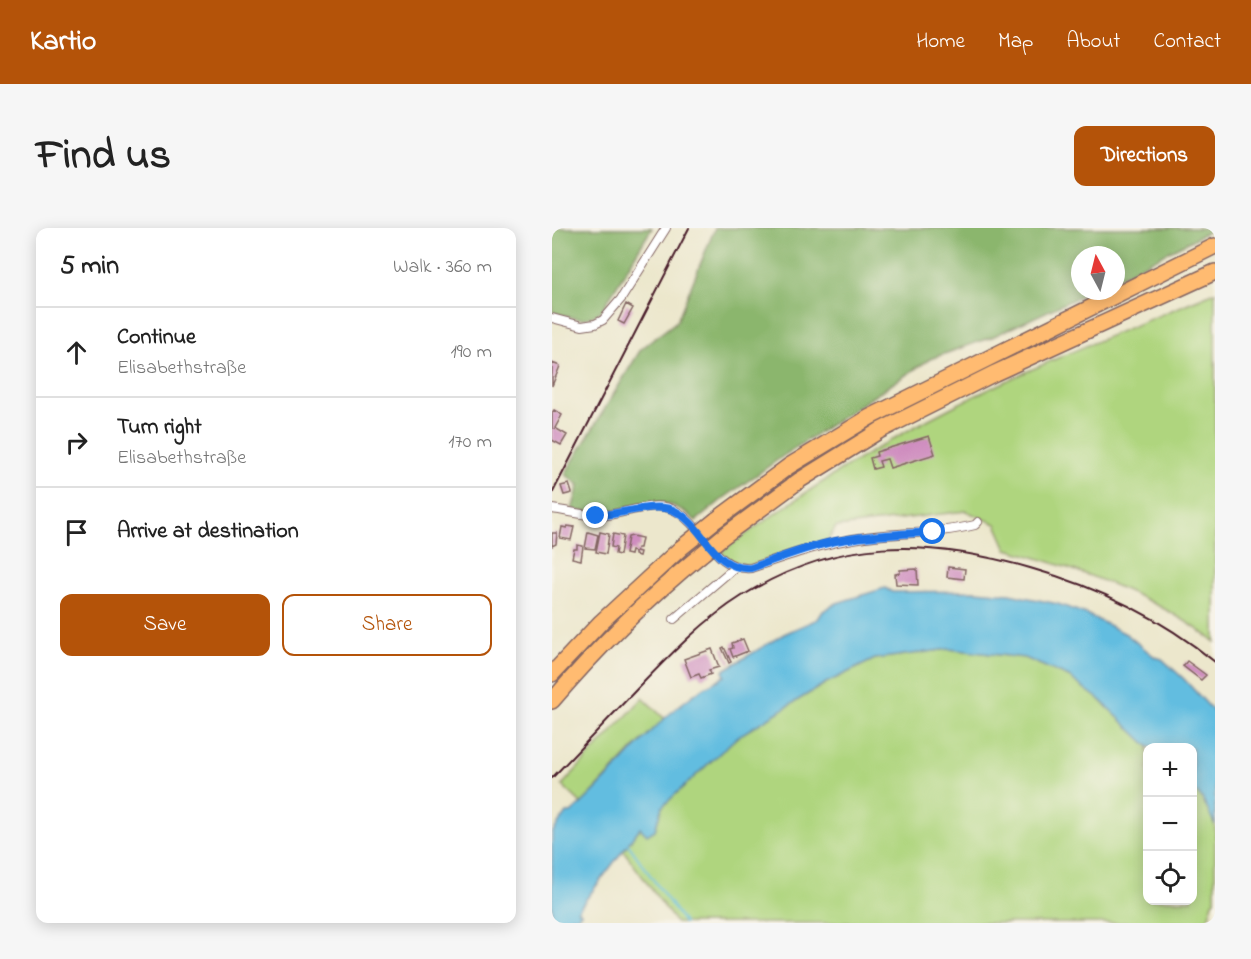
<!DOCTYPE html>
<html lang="en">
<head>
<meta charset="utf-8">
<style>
  :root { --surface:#fff; --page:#f6f6f6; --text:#222; --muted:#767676; --line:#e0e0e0; --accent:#b45309 }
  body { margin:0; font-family:"Indie Flower",sans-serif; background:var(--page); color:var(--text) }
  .controls { position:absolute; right:18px; bottom:18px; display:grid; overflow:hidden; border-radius:12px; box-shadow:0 3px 15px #0003 }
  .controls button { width:54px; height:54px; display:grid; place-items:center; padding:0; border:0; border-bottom:2px solid var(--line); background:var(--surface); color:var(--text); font:30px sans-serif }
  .compass { position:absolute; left:519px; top:18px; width:54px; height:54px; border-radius:50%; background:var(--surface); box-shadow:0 3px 15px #0003; rotate:353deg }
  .stop { position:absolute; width:18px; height:18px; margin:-14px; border:4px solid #1a73e8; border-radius:50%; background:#fff }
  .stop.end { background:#1a73e8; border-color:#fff; box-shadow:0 2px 6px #0008 }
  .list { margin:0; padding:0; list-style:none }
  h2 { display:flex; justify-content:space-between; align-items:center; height:78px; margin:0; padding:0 24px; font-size:26px }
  h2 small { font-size:20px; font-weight:400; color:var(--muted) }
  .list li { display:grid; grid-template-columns:39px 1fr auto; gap:18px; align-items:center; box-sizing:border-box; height:90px; padding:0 24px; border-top:2px solid var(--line) }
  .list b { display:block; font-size:22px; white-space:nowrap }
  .list p { margin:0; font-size:20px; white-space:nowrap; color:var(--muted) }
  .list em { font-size:20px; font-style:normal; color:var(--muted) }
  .actions { display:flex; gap:12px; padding:18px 24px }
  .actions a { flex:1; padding:14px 0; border:2px solid var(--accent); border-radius:12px; text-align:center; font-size:21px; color:var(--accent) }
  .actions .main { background:var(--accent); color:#fff }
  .icon { flex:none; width:33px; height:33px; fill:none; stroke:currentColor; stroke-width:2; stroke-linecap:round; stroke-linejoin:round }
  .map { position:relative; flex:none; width:663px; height:695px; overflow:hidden; border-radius:12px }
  header { display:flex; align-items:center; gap:36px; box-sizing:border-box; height:84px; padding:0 30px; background:var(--accent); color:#fff }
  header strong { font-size:28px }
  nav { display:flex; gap:33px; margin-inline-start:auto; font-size:21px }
  .intro { display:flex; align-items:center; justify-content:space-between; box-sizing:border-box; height:144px; padding:0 36px }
  h1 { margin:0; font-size:42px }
  .button { padding:15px 27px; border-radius:12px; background:var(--accent); color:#fff; font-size:21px; font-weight:700 }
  main { display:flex; gap:36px; padding:0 36px }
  aside { flex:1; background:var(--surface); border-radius:12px; box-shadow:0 3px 15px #0003 }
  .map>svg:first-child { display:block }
  .green { fill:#afd57e; stroke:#7c7a54; stroke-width:1.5 }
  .forest { fill:#8bb66d; stroke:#6a6a4c; stroke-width:1.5 }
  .water { fill:#62bde0; stroke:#566e86; stroke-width:1.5 }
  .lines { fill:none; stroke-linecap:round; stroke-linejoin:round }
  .stream { stroke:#62bde0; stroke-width:2 }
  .building { fill:#cf8dbf }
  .street-casing { stroke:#836563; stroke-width:10 }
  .highway-casing { stroke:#836563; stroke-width:18 }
  .street { stroke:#fff; stroke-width:8 }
  .highway { stroke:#ffbb71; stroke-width:15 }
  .rail { stroke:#4a1f2b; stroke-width:2 }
  .highway-bridge-casing { stroke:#836563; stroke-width:18; stroke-linecap:butt }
  .highway-bridge { stroke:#ffbb71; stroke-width:15 }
  .route { stroke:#1a73e8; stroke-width:8 }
</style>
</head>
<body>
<header>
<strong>Kartio</strong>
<nav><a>Home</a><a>Map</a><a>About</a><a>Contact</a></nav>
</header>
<div class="intro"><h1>Find us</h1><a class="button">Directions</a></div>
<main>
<aside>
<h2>5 min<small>Walk · 360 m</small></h2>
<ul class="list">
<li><svg class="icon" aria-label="ahead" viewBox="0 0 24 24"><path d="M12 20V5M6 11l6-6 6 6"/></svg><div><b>Continue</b><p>Elisabethstraße</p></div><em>190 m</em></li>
<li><svg class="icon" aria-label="right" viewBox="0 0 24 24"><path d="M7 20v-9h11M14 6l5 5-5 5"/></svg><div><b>Turn right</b><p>Elisabethstraße</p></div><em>170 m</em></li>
<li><svg class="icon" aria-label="arrive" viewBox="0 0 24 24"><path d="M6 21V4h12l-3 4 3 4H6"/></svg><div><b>Arrive at destination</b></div></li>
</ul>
<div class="actions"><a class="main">Save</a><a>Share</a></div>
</aside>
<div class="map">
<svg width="663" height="695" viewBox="0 0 663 695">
  <rect width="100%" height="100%" fill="#f7f3e8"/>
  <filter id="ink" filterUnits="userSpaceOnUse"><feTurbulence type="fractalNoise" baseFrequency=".0167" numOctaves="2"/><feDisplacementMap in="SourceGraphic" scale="12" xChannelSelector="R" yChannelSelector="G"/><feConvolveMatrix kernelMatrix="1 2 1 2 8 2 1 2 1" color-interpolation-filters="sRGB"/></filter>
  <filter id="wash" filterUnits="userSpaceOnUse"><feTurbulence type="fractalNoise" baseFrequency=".008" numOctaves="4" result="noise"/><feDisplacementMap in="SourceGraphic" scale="24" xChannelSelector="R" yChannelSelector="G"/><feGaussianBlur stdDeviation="1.35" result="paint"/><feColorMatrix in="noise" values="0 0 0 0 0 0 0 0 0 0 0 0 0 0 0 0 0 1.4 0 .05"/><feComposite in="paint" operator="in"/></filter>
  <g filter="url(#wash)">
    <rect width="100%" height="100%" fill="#ece7cc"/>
    <path class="green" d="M663,64v350c-60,-47 -136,-72 -208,-93l-11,-25 -30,-13 -130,16 -8,13 -77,25c-13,-1 -21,-3 -30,-13 74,-54 150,-104 231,-145 86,-43 175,-78 263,-115z
      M397,421l76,9 44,19 31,23 49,47 -1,1v152h44l1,-111 9,9 13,27v75l-2,2 -6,21h-531l-53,-73 17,-22 15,2 7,-23 75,-70 89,-54 49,-24z
      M91,470l22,21 -32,30 -51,55 -20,-19z"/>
    <path class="forest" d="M0,0h100l-50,82c-16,15 -31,7 -50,2z
      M163,0h500l-99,51v-24h-36v36h11l-99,46 -62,22 -144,95 -62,44 -28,23c-30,-26 -38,-17 -73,-12 -18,3 -33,4 -51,1l7,-25 -14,-11 76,-125 36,-28z"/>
    <path class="water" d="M333,360l7,4 84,-1 33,3 49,10 28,10 40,20 29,23 7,2 22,20 31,34v112l-13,-27 -9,-9 -1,-41 -43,-1 -49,-47 -31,-23 -44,-19 -76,-9 -74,10 -49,24 -89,54 -75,70 -7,23 -8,5 -7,-7 -62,82 3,3 -5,6 -4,-3 -5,7h-15v-90l14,-20h5c42,-36 74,-82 118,-115 11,-9 24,-15 36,-22l-2,-5 3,-2 58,-35 34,-15 5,-8 14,-8z"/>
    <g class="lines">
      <path class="stream" d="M76,616l56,79"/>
    </g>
    <g id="blocks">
      <path class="building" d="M74,76l7,4 -9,16 -6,-3z
        M0,135l8,3 -8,20z
        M2,182l8,5 -7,13 12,7 -6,10 -9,-5v-27z
        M377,208l6,18 -45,14 -3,-9 -8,2 2,6 -8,2 -3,-11 7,-2 -1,-4z
        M17,256l3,9 -8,2 -3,-9z
        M15,298l7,1 -3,13 -11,-2 2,-11 5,1z
        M36,304l10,3 -3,14 -10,-1z
        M48,304l9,2 -3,20 -10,-2z
        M0,305h5l-1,11 -4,2z
        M61,306l10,2 -3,19 -5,-1 1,-6 -5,-1z
        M80,308l10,2 -2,10h-3l-1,3 4,1 -1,4 -4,-1v-3l-4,-1 -1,4 -5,-1 3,-17z
        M25,317l6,1 -2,14 -9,-2 2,-9h3z
        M396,339l17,2 -1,10 -17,-2z
        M365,341l1,16 -22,-1 -1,-10 5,-1v-3z
        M191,411l5,12 -15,6 -3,-8 3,-1 -1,-5z
        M172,419l7,15 -2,1 -7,-15z
        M160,421l7,18 -10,3 2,4 -10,4 -2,-4 -8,3 -7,-18z
        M635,433l19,14 -5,5 -18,-14z"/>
    </g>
  </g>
  <g filter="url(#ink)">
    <use href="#blocks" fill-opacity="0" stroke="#836563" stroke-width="1.5"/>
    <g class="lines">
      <g class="street-casing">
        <path id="street" d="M0,90l30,8 13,-2 8,-4 18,-21 45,-71
          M0,281c15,2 31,6 46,7 25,0 55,-18 78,-5 29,16 38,60 75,57 38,-13 75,-26 115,-31 37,-5 73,-3 109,-12l3,-3
          M122,391l61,-52"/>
      </g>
      <g class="highway-casing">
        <path id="highway" d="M164,292l73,-54 81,-49 345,-171
          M169,310l79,-58 79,-49 116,-58 220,-101
          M0,446l49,-52 80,-74
          M0,473c46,-54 96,-103 151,-148"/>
      </g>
      <use href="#street" class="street"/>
      <use href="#highway" class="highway"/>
      <path class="rail" d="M0,266l137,-266
        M0,550c28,-29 56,-59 85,-89 32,-33 65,-68 105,-93 95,-59 184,-58 288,-28 68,19 130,49 185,94"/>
      <g class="highway-bridge-casing">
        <path id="highway-bridge" d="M129,320l35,-28
          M151,325l18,-15"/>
      </g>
      <use href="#highway-bridge" class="highway-bridge"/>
    </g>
  </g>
  <g class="lines" filter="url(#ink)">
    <path class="route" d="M44,288c23,-1 60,-15 79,-5 30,15 38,60 76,57 28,-10 55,-21 85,-27 31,-6 64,-7 97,-9"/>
  </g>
</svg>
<div class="controls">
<button>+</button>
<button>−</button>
<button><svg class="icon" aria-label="locate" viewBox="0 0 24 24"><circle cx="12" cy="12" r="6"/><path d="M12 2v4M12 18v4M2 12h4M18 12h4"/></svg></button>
</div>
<svg class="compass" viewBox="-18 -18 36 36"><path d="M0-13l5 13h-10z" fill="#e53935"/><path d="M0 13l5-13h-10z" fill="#767676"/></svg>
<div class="stop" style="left:381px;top:304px"></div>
<div class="stop end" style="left:44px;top:288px"></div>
</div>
</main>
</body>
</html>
